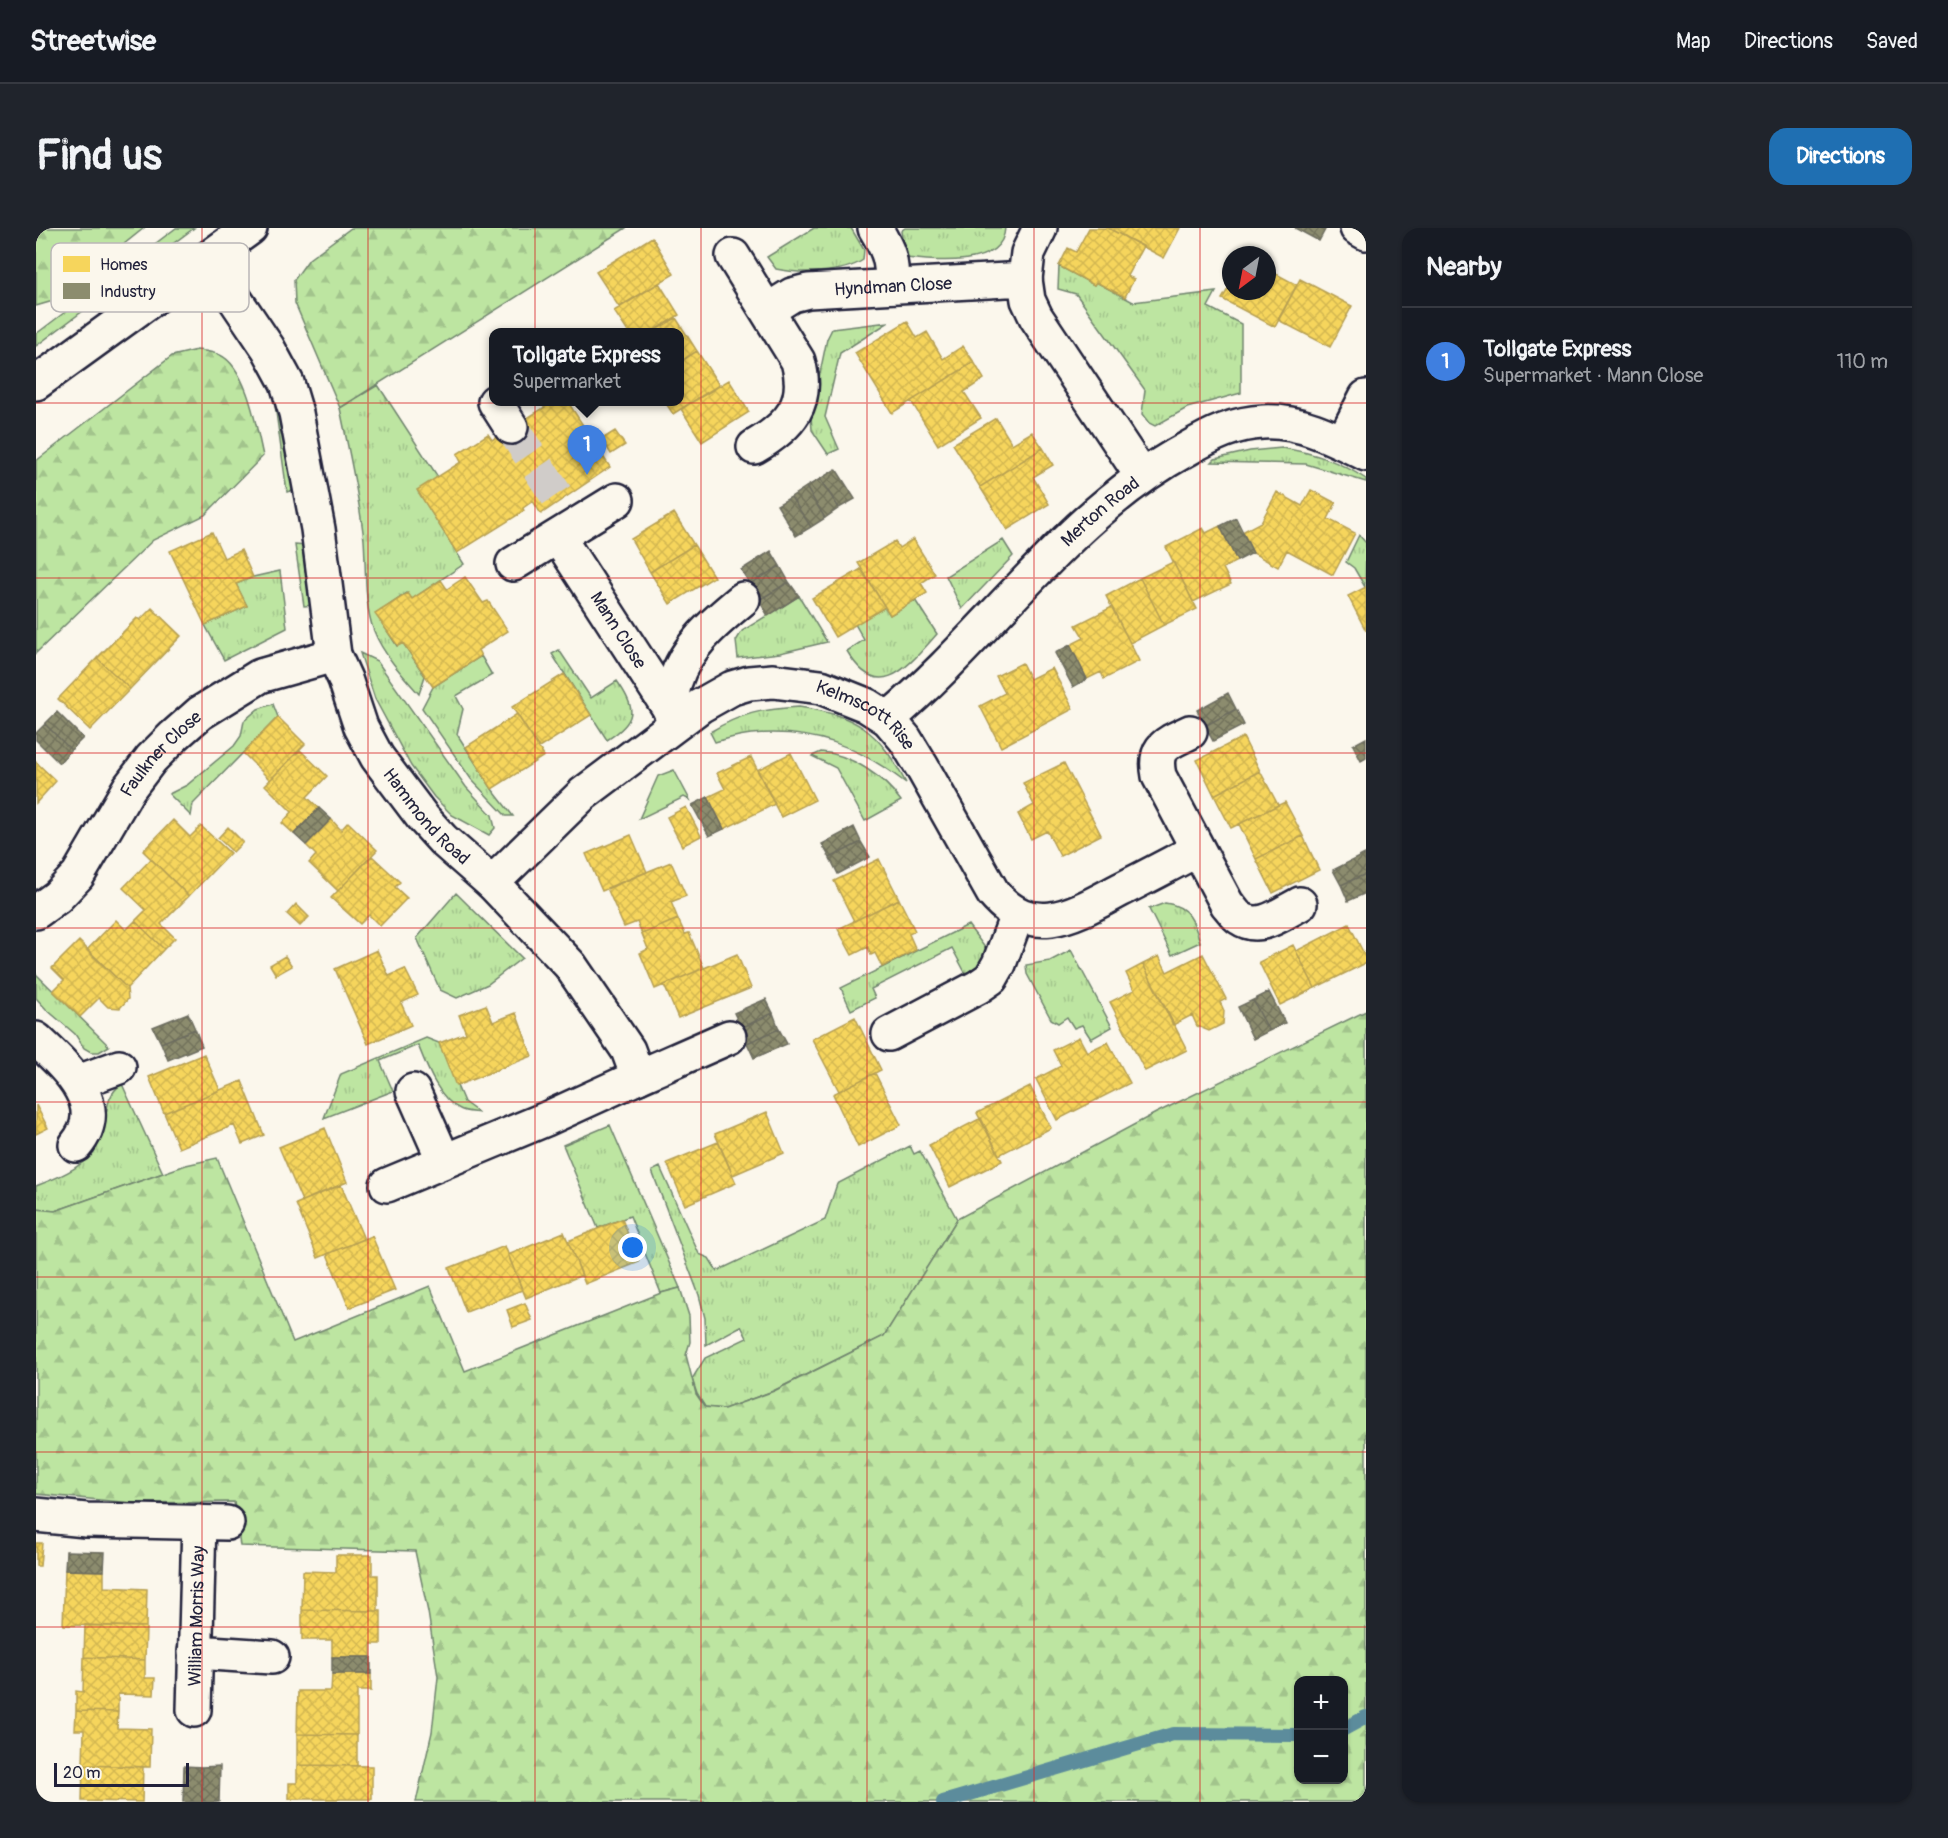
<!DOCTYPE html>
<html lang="en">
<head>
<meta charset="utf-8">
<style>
  :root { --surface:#171b24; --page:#20242c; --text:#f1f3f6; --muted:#9ea1a6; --line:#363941; --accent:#1f6fb2 }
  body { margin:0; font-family:Pangolin,sans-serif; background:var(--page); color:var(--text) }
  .controls { position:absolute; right:18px; bottom:18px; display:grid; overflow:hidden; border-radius:12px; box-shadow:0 2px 4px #0004 }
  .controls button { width:54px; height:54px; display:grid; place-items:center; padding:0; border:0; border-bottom:2px solid var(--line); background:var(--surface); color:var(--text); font:30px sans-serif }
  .compass { position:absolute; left:1186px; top:18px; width:54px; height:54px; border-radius:50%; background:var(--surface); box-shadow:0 2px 4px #0004; rotate:212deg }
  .scale { position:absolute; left:18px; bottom:15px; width:135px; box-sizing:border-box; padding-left:6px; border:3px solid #22223b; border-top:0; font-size:16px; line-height:21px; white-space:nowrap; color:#22223b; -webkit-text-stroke:4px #fbf7ec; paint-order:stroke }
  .you { position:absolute; left:597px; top:1020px; width:21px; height:21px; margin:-15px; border:4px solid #fff; border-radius:50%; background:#1a73e8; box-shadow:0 0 0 9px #1a73e833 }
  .badge { display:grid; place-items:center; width:39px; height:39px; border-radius:50%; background:var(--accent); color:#fff; font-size:20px; font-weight:700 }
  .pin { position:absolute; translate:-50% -50px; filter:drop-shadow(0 2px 3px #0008) }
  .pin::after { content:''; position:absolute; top:32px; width:21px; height:18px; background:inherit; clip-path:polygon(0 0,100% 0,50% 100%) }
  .popup { position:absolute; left:453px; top:100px; width:195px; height:78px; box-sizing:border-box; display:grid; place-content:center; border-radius:12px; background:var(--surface); filter:drop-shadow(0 2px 4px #0005); font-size:20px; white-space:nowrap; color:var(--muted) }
  .popup b { font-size:22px; color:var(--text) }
  .popup::after { content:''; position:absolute; left:50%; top:100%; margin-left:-12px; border:12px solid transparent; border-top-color:var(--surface) }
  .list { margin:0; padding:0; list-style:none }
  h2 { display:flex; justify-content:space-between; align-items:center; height:78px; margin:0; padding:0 24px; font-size:26px }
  h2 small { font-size:20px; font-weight:400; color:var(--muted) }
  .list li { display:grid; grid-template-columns:39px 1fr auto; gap:18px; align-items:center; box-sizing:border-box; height:108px; padding:0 24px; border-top:2px solid var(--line) }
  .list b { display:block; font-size:22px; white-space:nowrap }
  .list p { margin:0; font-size:20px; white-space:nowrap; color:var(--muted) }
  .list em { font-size:20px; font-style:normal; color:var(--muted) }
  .map { position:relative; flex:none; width:1330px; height:1574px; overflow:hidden; border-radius:18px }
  header { display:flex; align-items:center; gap:36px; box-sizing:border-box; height:84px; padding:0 30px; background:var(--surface); border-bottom:2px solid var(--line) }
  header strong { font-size:28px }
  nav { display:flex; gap:33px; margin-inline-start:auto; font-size:21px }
  .intro { display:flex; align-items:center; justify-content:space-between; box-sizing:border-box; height:144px; padding:0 36px }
  h1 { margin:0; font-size:42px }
  .button { padding:15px 27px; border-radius:18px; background:var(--accent); color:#fff; font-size:21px; font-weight:700 }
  main { display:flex; gap:36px; padding:0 36px }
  aside { flex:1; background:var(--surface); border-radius:18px; box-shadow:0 2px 4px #0004 }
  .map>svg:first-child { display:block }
  .grass { fill:url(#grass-tufts); stroke:#70846e; stroke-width:1.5 }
  .forest { fill:url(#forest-firs); stroke:#70846e; stroke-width:1.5; fill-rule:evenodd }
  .garden { fill:#bde5a1; stroke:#70846e; stroke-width:1.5 }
  .homes { fill:url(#homes-cross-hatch); stroke:#b69f52; stroke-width:1.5 }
  .industry { fill:url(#industry-cross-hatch); stroke:#6c6c5f; stroke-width:1.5 }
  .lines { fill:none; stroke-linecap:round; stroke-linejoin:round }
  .stream { stroke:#5c8c9c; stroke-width:14 }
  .minor-tunnel { stroke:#d0ccc9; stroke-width:33; stroke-dasharray:33 16; stroke-linecap:butt }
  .minor-casing { stroke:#22223b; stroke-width:38 }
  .minor { stroke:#fbf7ec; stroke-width:33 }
  .grid { fill:none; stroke:#d62828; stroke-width:1.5; stroke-opacity:0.55 }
  .labels { text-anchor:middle; stroke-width:6; stroke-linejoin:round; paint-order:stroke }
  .street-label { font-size:18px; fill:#22223b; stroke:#fbf7ec }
  .key { fill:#fbf7ec; stroke:#bab7b7; stroke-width:1.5 }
  .key-label { font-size:16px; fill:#22223b }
</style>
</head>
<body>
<header>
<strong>Streetwise</strong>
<nav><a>Map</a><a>Directions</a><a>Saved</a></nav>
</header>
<div class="intro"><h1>Find us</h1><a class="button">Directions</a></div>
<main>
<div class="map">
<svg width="1330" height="1574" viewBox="0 0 1330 1574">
  <defs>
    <pattern id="grass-tufts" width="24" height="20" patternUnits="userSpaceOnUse" patternTransform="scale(1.5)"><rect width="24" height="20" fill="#bde5a1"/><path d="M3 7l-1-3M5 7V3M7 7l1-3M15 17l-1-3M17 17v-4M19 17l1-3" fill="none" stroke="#a2c48c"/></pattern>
    <pattern id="forest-firs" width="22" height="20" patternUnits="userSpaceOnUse" patternTransform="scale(1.5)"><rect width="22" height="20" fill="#bde5a1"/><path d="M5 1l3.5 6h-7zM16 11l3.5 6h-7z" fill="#a2c48c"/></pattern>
    <pattern id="homes-cross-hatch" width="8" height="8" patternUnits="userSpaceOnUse" patternTransform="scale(1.5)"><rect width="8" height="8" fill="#f6d55c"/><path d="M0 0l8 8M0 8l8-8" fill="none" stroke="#d3b751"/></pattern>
    <pattern id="industry-cross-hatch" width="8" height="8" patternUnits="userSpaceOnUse" patternTransform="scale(1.5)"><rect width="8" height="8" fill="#8c8c6e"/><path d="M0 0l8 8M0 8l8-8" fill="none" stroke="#72725c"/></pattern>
  </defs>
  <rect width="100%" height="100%" fill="#fbf7ec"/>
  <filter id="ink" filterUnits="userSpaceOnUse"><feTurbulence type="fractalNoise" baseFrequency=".0167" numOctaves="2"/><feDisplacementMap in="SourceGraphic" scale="12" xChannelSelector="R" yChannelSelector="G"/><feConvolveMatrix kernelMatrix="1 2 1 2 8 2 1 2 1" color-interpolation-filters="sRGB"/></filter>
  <g filter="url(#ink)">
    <path class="grass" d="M140,0h18l-158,118v-12z
      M778,0h37l13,22 -1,10c-20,14 -65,14 -87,9l-9,-12z
      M869,0h100c-2,41 -73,33 -100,30l-4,-27z
      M1023,38l35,19 2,-3 37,20 83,-10 -8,15 33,17v69l-54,15 -32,18 -6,-3 -7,-9 3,-24 -69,-96 -18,-5z
      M853,94l-49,31 -15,64 14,32 -11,5 -16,-24 -1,-14 16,-77 5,-10z
      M342,157l60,92 -20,14 46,73 -52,35 -5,-6 -31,21 21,32 6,-3 22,33 -6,18c-16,-18 -36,-40 -45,-63 -10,-24 -8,-65 -10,-91 -5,-45 -15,-88 -24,-132z
      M242,176l18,85 -9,3 -12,-87z
      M1246,220c32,5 57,13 84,31v3l-60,-18 -94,-2 3,-3 35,-8z
      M1323,307l7,8 -1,44 -11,-19 -8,-6z
      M967,312l10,16 -51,53 -16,-33z
      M259,317l11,1 9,59 -11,1z
      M244,343l7,57 -63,32 -19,-35 42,-19 -11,-22 17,-7z
      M763,368l28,46 -47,11 -42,5 -2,-17 6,-10z
      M879,372l22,34c-28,31 -58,72 -90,17l17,-11 -9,-16 30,-17 5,8z
      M523,422l32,48 26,-17c20,28 20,40 -10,59l-55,-86z
      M324,425l17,8 89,126 26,28 3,13 -6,7 -37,-20 -18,-18 -23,-31 -36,-67z
      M445,428l11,19 -36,21 7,13 -6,25 35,55 21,27h-7l-35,-37 -49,-71 11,-21z
      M237,476l5,13 -85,87 -2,12 -22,-22 18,-9 47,-39 7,-10 3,-15 14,-12z
      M763,479c59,9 79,23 107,76 -48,-37 -93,-55 -155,-49 -11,1 -24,5 -36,8l-5,-10c31,-19 53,-23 89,-25z
      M785,524c30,2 63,25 80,49l-36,20 -29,-53 -24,-12z
      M420,665l66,65 -34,26 -31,14 -17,-8 -23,-52z
      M1129,675c24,3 29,18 35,39l-28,13 -23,-46z
      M932,697l18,24 1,15 -20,12 -15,-28 -81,41 4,9 -24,12 -10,-22z
      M1035,722l41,77 -21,12 -9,-14 -8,3 -7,-11 -9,6 -7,-4 -24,-45 -1,-9 24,-4z
      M0,746l73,72 -10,6h-8l-7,-4 -9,-14 -29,-25 -10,-11z
      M390,810l13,5 25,59 15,11c-6,-1 -14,-1 -19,-4 -21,-9 -34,-44 -42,-64l-38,16 13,30 -69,27 17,-44z
      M86,856l41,89 -108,38 -19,-2v-23c26,-10 53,-20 65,-48 7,-19 2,-42 21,-54z
      M574,897l70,163 -19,5 -31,-77 -32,12 -35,-83z
      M874,918l4,8 6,-3 37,68 -73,117 -111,55 -49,18 -19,-2 -8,-13 -5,-15 13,-21 42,-20 -6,-12 -35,19 -1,-27 -6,-23 -47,-124 8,-4 39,87 10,4 8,13 108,-51 12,-36z"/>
    <path class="forest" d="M0,0h108l-91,73 -17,5z
      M315,0h275l-286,180 -45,-105 -1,-23 15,-21z
      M161,122c7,1 16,2 23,5 27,12 37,75 43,101l-58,59 -52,25 -117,113v-192l136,-105z
      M1330,783v791h-950l16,-70 6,-55 -10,-65 -13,-61 -175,-5 -6,-44 -102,1 -96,-9v-285l19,2 131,-46 31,-7 76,184 137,-56 35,85 196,-78 19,-5 9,28 1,26 -4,13 10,39 9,13 19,2 50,-18 110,-55 73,-117 199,-106zM1262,1452h46v100h-46z"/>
    <path class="garden" d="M638,542l16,30 -6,-3 -45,22 19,-43z"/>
    <path class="homes" d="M1053,0h19l35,18 -16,30 7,3 -9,18 -29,-15 -2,3 -35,-19 9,-18 8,4z
      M1072,0h72l-16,30z
      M616,9l22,37 -55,33 -23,-35z
      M1231,41l30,16 -22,42 -53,-28 9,-15v7h36z
      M1264,51l52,27 -22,41 -52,-27z
      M623,55l20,32 -27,17h-24l-14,-21z
      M640,90l21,33 -17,11v-30h-28z
      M871,93l10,17 10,-6 16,27 20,-13 11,16 -82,51 -37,-60z
      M661,123l22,34 -46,29 -8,-12h15v-40z
      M938,134l10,17 -20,13 17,26 -43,27 -27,-44z
      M693,152l20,32 -47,30 -21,-33z
      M517,174h15l42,65 -69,47 -8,-13 -10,7 1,3 -67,42 -40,-63 44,-28 -4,-8 31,-20 4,6z
      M960,190l16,26 20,-12 11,16 -63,39 -27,-43z
      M579,203l10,14 -14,9 -9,-15z
      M1007,220l10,17 -20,12 16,27 -42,26 -27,-43z
      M1275,262l25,13 -8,16 27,14 -22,42 -46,-25 -9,17 -25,-14 -11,-21 19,-10 16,-30 25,14z
      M638,285l20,32 -44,27 -19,-33z
      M1184,298l17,35 -14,7 8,16 -38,18 -27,-55 37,-19 3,5z
      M176,304l12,26 17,-8 12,27 -17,7 11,22 -42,19 -35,-74z
      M877,311l22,35 -14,9 6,10 -37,22 -32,-52 37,-22 4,7z
      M658,317l20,32 -44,27 -20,-32z
      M1137,334l24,47 -33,16 -24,-47z
      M825,341l24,38 -50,30 -23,-39z
      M429,349l18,26 5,-2 20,30 -30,19 3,6 -48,31 -30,-44 -5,3 -23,-32 33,-21 4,6 29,-19 6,9z
      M1104,350l24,47 -34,18 -24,-47z
      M1330,359v44l-18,-35z
      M1076,379l27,54 -35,18 -3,-7 -14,7 -17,-34 14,-7 -8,-13z
      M116,380l29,28 -51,53 -33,-31 40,-40 3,2z
      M61,430l33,31 -40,41 -32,-31z
      M986,435l8,16 22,-11 21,41 -72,38 -21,-41 25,-13 -9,-17z
      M528,446l27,41 -52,33 -27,-41z
      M481,486l27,42 -52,33 -26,-42z
      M242,489l27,27 -35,36 -27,-27z
      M1207,509l17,34 -46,24 -17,-35z
      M264,522l27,26 -20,21 12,11 -25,26 -12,-11 10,-11 -27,-27z
      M755,525l24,47 -34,17 -24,-47z
      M715,529l24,47 -51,25 -16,-32 17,-8 -8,-16z
      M0,534l20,19 -20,22z
      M1028,535l37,72 -41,21 -13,-25 -16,8 -13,-25 16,-9 -11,-22z
      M1224,543l18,34 -47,23 -17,-33z
      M1249,574l18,34 -47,23 -17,-35z
      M650,579l15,29 -19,10 -15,-29z
      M295,591l10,11 7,-8 29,28 -39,41 -29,-28 7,-8 -10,-10z
      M137,592l17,17 11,-11 29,27 -41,43 -46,-45z
      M192,599l15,15 -10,10 -15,-14z
      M595,607l16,37 -45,19 -16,-37z
      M1267,608l16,34 -46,23 -17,-34z
      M336,628l28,26 -5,5 12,11 -27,28 -11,-11 -9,9 -29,-26z
      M115,631l38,37 -28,28 14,14 -11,11 -29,-28 11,-11 -23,-22z
      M843,631l20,40 -45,22 -20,-40z
      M635,634l15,34 -15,6 7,17 -36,15 -5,-12 -13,5 -17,-39z
      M863,671l16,32 -6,3 7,16 -34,17 -7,-14 -4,2 -3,-8 -16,8 -14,-26z
      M260,676l13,13 -9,9 -13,-12z
      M642,691l7,15 4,-1 15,35 -49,21 -15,-36 8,-4 -6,-15z
      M80,692l10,10 9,-9 29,28 -37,39 -40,-38z
      M1313,696l17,34v5l-51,25 -19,-37z
      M43,713l48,47 1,11 -8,9 -12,-1 -9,-9 -19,19 -27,-26 11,-11 -12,-12z
      M1257,717l22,43 -35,17 -21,-43z
      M341,722l12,26 16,-7 13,26 -17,8 10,22 -43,19 -33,-75z
      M701,726l14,34 -73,30 -14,-33z
      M1167,726l23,45 -6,3 4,9 -1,13 -14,7 -12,-5 -5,-11 -19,10 -30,-61 16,-8 8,16z
      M249,728l7,10 -16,9 -6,-10z
      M1107,736l44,86 -42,21 -35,-69 24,-12 -8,-17z
      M450,777l7,17 23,-9 16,43 -76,30 -17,-43 27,-10 -7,-18z
      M819,789l26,53 -42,21 -27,-52z
      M1043,809l8,15 21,-10 22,41 -73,37 -21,-41 25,-13 -8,-16z
      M168,826l16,36 -56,23 -15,-36z
      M839,845l26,52 -43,22 -25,-53z
      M206,853l22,54 -22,9 -8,-19 -55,23 -15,-35z
      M994,858l21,42 -52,27 -22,-42z
      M0,877l12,23 -12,6z
      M731,884l17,41 -51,22 -18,-41z
      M945,890l21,43 -52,26 -21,-42z
      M289,900l22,54 -45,19 -23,-54z
      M682,914l18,41 -51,22 -18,-42z
      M305,957l23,54 -46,19 -22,-54z
      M586,991l17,43 -54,22 -17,-43z
      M528,1004l18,43 -56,23 -18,-43z
      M336,1008l23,54 -46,18 -22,-54z
      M469,1018l17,44 -56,22 -17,-44z
      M489,1075l7,17 -19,7 -6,-17z
      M0,1315h6l-2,23h-4z
      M300,1327h36v20h6v36l-76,-1 1,-39 33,1z
      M29,1342l39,1v16l43,2 -1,38 -83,-2z
      M266,1382l79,1v33h-10v13h-39v-17h-30z
      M49,1397l61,2 -1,33 -61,-3z
      M48,1429l61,3v18h10l-1,17 -36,-1v18l-42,-1v-20l7,1z
      M296,1446h39v17h-14v44l-60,-1 1,-43h33z
      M40,1483l42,1 -1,16 34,1 -1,38 -67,-2 1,-35h-9z
      M261,1506l60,1v31l-60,-1z
      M47,1537l60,2 -1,35 -60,-1z
      M261,1537l75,1v33h-83v-16h8z"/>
    <path class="industry" d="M1259,0h31l-7,13z
      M800,241l19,30 -16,9 -19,-29z
      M784,251l19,29 -14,10 -19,-31z
      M770,259l19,31 -14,9 -20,-30z
      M755,269l20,30 -15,9 -19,-31z
      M1200,290l17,35 -16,8 -17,-35z
      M735,323l9,15 -30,18 -9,-14z
      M744,338l9,16 -30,18 -9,-16z
      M753,354l10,14 -31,20 -9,-16z
      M1034,417l17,34 -14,8 -18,-34z
      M1192,465l8,16 -31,17 -8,-16z
      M1200,481l8,16 -31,16 -8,-15z
      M21,484l26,26 -12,12 -26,-26z
      M9,496l26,26 -12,13 -23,-23v-7z
      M1330,510v20l-5,3 -8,-16z
      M672,569l16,32 -15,7 -17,-31z
      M283,580l12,11 -25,26 -12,-11z
      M818,599l7,15 -31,16 -8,-14z
      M825,614l9,15 -32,17 -8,-16z
      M1329,626l1,20 -25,11 -8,-15z
      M1330,646v19l-18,8 -7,-16z
      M1233,764l16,31 -16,8 -16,-31z
      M730,771l7,14 -32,15 -7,-15z
      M1217,772l16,31 -16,8 -15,-32z
      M152,785l7,16 -34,14 -8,-16z
      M737,785l6,16 -32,14 -6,-15z
      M159,801l7,17 -34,14 -7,-17z
      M743,801l8,15 -33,14 -7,-15z
      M30,1323l39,1 -1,19 -39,-1z
      M296,1429h39v17h-39z
      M148,1538l18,1v35h-19z
      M184,1538l-1,36h-17v-35z"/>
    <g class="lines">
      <path class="stream" d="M1308,1501l22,-12
        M907,1574l230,-68 125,1"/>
      <path class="minor-tunnel" d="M475,199l50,75"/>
      <g class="minor-casing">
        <g id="minor">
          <path d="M839,0c14,23 17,31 17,58"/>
          <path d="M1321,0l9,5"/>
          <path d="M697,28l65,105c12,43 -8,65 -44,86"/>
          <path id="s1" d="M172,31l60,89 19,35 9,30 22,116 16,126 11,24 16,48 16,30 46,61 20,22 49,43 78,82 58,85 10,27 -92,42 -159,66"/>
          <path d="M989,51l3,-26 12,-25"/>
          <path id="s2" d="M732,82l24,-15 16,-4 217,-12 3,21 8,17 106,159"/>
          <path d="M0,155l214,-155"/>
          <path d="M459,174l16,25"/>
          <path d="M1307,214l23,-45"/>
          <path id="s3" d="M522,309l120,185"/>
          <path d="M477,336l104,-64"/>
          <path d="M634,483c2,-10 2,-20 5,-29 11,-36 40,-60 68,-83"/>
          <path id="s4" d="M852,491c103,-86 179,-205 299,-270 24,-14 48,-26 76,-27 37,-2 71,16 103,32"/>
          <path d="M1154,504c-24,12 -37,14 -31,44l68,128c4,4 8,11 13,14 20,14 42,-5 60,-14"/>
          <path id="s5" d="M456,655l91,-89 117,-88 32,-18 17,-5 24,-2 48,6 45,18 22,14 17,20 17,28 71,126c40,48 82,21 127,-3 26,-13 52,-27 77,-40"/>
          <path id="s6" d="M0,684l21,-15 21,-22 51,-87 22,-29 23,-23 26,-23 60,-37 74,-21"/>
          <path d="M853,806l89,-47 13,-9 8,-14 18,-49"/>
          <path d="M0,811c29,27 74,65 40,106"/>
          <path d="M602,849l91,-40"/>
          <path d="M42,854l41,-15"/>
          <path d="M377,863l31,70"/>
          <path d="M0,1287l50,5 141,3"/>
          <path d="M159,1424l77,5"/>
          <path id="s7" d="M158,1482l5,-188"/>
        </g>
      </g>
      <use href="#minor" class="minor"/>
    </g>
  </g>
  <path class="grid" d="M166,0v1574M332,0v1574M499,0v1574M665,0v1574M831,0v1574M998,0v1574M1164,0v1574M0,175h1330M0,350h1330M0,525h1330M0,700h1330M0,874h1330M0,1049h1330M0,1224h1330M0,1399h1330"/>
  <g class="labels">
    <g class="street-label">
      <text dy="6" stroke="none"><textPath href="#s2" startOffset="130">Hyndman Close</textPath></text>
      <text dy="6" stroke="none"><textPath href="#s4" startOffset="297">Merton Road</textPath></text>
      <text dy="6" stroke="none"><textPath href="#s3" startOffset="111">Mann Close</textPath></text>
      <text dy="6" stroke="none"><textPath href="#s5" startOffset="454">Kelmscott Rise</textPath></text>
      <text dy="6" stroke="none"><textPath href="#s6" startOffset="204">Faulkner Close</textPath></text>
      <text dy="6" stroke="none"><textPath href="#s1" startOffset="612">Hammond Road</textPath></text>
      <text dy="6" stroke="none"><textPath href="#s7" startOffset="94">William Morris Way</textPath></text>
    </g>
  </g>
  <rect x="15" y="15" width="198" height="69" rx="9" class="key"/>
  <rect x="27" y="28" width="27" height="16" fill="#f6d55c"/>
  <rect x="27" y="55" width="27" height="16" fill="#8c8c6e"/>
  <g class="key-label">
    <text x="64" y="42">Homes</text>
    <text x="64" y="69">Industry</text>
  </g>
</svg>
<div class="controls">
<button>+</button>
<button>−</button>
</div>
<svg class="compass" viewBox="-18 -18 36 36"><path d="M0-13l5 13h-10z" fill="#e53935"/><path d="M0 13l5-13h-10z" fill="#9ea1a6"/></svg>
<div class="scale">20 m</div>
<div class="you"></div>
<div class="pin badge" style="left:551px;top:247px;background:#3f7fe0">1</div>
<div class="popup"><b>Tollgate Express</b>Supermarket</div>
</div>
<aside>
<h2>Nearby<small></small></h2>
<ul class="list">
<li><span class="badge" style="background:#3f7fe0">1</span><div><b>Tollgate Express</b><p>Supermarket · Mann Close</p></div><em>110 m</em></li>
</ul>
</aside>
</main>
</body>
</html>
